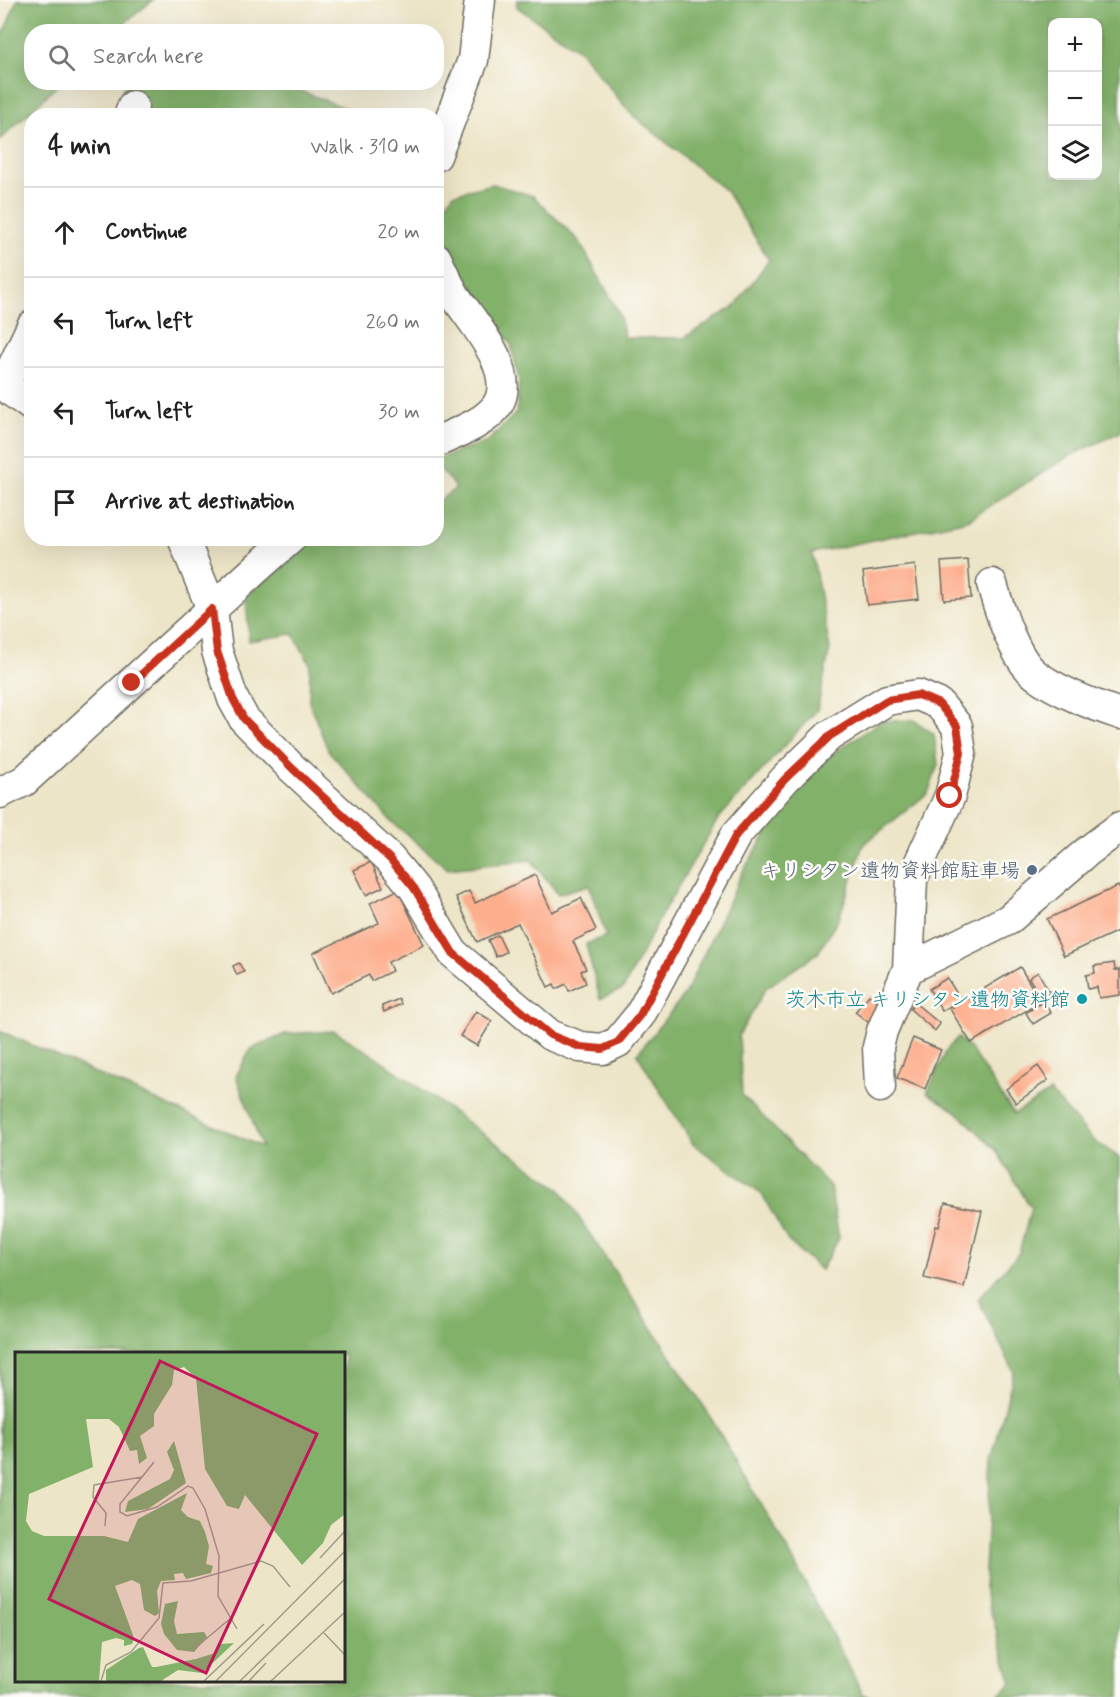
<!DOCTYPE html>
<html lang="en">
<head>
<meta charset="utf-8">
<style>
  :root { --surface:#fff; --page:#f6f6f6; --text:#222; --muted:#767676; --line:#e0e0e0 }
  body { margin:0; font-family:Mynerve,"Klee One",sans-serif; background:var(--page); color:var(--text) }
  .controls { position:absolute; right:18px; top:18px; display:grid; overflow:hidden; border-radius:12px; box-shadow:0 6px 24px #0002 }
  .controls button { width:54px; height:54px; display:grid; place-items:center; padding:0; border:0; border-bottom:2px solid var(--line); background:var(--surface); color:var(--text); font:30px sans-serif }
  .stop { position:absolute; width:18px; height:18px; margin:-14px; border:4px solid #c8321e; border-radius:50%; background:#fff }
  .stop.end { background:#c8321e; border-color:#fff; box-shadow:0 2px 6px #0008 }
  .list { margin:0; padding:0; list-style:none }
  h2 { display:flex; justify-content:space-between; align-items:center; height:78px; margin:0; padding:0 24px; font-size:26px }
  h2 small { font-size:20px; font-weight:400; color:var(--muted) }
  .list li { display:grid; grid-template-columns:39px 1fr auto; gap:18px; align-items:center; box-sizing:border-box; height:90px; padding:0 24px; border-top:2px solid var(--line) }
  .list b { display:block; font-size:22px; white-space:nowrap }
  .list em { font-size:20px; font-style:normal; color:var(--muted) }
  .icon { flex:none; width:33px; height:33px; fill:none; stroke:currentColor; stroke-width:2; stroke-linecap:round; stroke-linejoin:round }
  .map { position:relative; flex:none; width:1120px; height:1697px; overflow:hidden }
  .search { position:absolute; background:var(--surface); box-shadow:0 6px 24px #0002; left:24px; top:24px; width:420px; height:66px; display:flex; align-items:center; gap:15px; box-sizing:border-box; padding:0 21px; border-radius:24px; color:var(--muted); font-size:22px }
  .panel { position:absolute; background:var(--surface); box-shadow:0 6px 24px #0002; left:24px; top:108px; width:420px; height:438px; border-radius:24px }
  .map>svg:first-child { display:block }
  .forest { fill:#82b16a; stroke:#566e4a; stroke-width:1.5; fill-rule:evenodd }
  .building { fill:#fdae8d }
  .lines { fill:none; stroke-linecap:round; stroke-linejoin:round }
  .street-casing { stroke:#6f6c62; stroke-width:33 }
  .street { stroke:#fff; stroke-width:30 }
  .route { stroke:#c8321e; stroke-width:8 }
  .service-dot { fill:#5c6f8a; stroke:#fdfcf7; stroke-width:2 }
  .culture-dot { fill:#0f9aa8; stroke:#fdfcf7; stroke-width:2 }
  .labels { text-anchor:middle; stroke-width:5; stroke-linejoin:round; paint-order:stroke }
  .service-label { font-size:20px; fill:#4e5e75; stroke:#fdfcf7; text-anchor:end }
  .culture-label { font-size:20px; fill:#0d838f; stroke:#fdfcf7; text-anchor:end }
  .inset-road { fill:none; stroke:#9f9b89; stroke-width:1.5 }
  .view { fill:#c2185b; fill-opacity:0.15; stroke:#c2185b; stroke-width:3 }
  .inset-edge { fill:none; stroke:#2b2b2b; stroke-width:3 }
</style>
</head>
<body>
<div class="map">
<svg width="1120" height="1697" viewBox="0 0 1120 1697">
  <rect width="100%" height="100%" fill="#fdfcf7"/>
  <filter id="ink" filterUnits="userSpaceOnUse"><feTurbulence type="fractalNoise" baseFrequency=".0167" numOctaves="2"/><feDisplacementMap in="SourceGraphic" scale="12" xChannelSelector="R" yChannelSelector="G"/><feConvolveMatrix kernelMatrix="1 2 1 2 8 2 1 2 1" color-interpolation-filters="sRGB"/></filter>
  <filter id="wash" filterUnits="userSpaceOnUse"><feTurbulence type="fractalNoise" baseFrequency=".008" numOctaves="4" result="noise"/><feDisplacementMap in="SourceGraphic" scale="24" xChannelSelector="R" yChannelSelector="G"/><feGaussianBlur stdDeviation="1.35" result="paint"/><feColorMatrix in="noise" values="0 0 0 0 0 0 0 0 0 0 0 0 0 0 0 0 0 1.4 0 .05"/><feComposite in="paint" operator="in"/></filter>
  <g filter="url(#wash)">
    <rect width="100%" height="100%" fill="#ede5c7"/>
    <path class="forest" d="M17,0h136l-38,31 -83,1v50l28,1 -60,57v-98z
      M517,0h603v432l-54,26 -98,62 -156,33 18,96 -13,61 -99,109 -56,95 -39,75 -23,10 -14,-55 20,-8 -17,-51 -31,9 -27,-34 -83,9 -56,-47 -64,-72 -19,-48 1,-38 -17,-30 -44,7 -3,-45 71,-57 119,-1 1,-36 19,-14 -19,-23v-6l51,-18 29,-29 2,-31 -8,-37 -59,-87 -15,-38 16,-25 40,-10 40,12 46,45 40,72 6,25h59l51,-32 34,-46 -43,-69 -96,-78 -50,-62 -63,-44zM1052,22h46v154h-46z
      M132,82l152,1 12,6 54,21 5,5 -241,1 10,-29z
      M914,720l20,14 4,31 -10,28 -65,52 -24,73 -21,35 -52,35 -27,47 3,60 88,91 9,52 -18,32 -33,-29 -27,-48 -68,-49 -56,-90 48,-60 58,-123 43,-69 39,-43 56,-38z
      M0,1031l262,116 -26,-71 15,-27 34,-15 50,-3 46,29 179,129 145,219 84,144 74,142 9,3h-872zM16,1354h328v326h-328z
      M958,1037l13,13 43,64 36,-22 43,48 27,18v539h-124l16,-14 -28,-94 7,-128 23,-89 -36,-73 41,-46 12,-45 -35,-58 -40,-39 -29,-18 19,-42z"/>
    <g id="blocks">
      <path class="building" d="M968,560l3,38 -27,2 -3,-38z
        M915,565l4,34 -52,6 -4,-33z
        M371,862l12,25 -17,8 -12,-25z
        M535,875l17,37 29,-14 15,32 -23,11 13,28 -5,2 5,12 -17,8 -3,-7 -10,5 -2,-5 -6,3 -30,-64 -41,19 -21,-45 13,-6 6,12z
        M1118,886l2,4v40l-56,26 -17,-37z
        M398,890l26,55 -36,17 4,9 -21,10 -2,-6 -38,18 -18,-40 66,-30 -9,-20z
        M498,935l8,17 -10,5 -8,-17z
        M239,963l5,9 -7,3 -4,-9z
        M1114,963l1,7h5v25l-21,3 -2,-11 -9,2 -2,-14 9,-2 -1,-7z
        M1020,967l21,35 -70,41 -21,-34z
        M1038,972l12,21 -9,5 -12,-20z
        M947,978l14,22 -19,11 -13,-22z
        M869,995l13,10 -14,17 -13,-10z
        M399,999l2,5 -17,8 -2,-6z
        M1044,1001l7,12 -18,11 -7,-11z
        M915,1003l25,21 -5,7 -25,-22z
        M476,1011l16,10 -15,25 -17,-10z
        M913,1038l28,12 -16,39 -28,-11z
        M1038,1066l10,14 -32,23 -10,-14z
        M945,1203l37,8 -18,76 -40,-9 12,-52 3,1z"/>
    </g>
  </g>
  <g filter="url(#ink)">
    <use href="#blocks" fill-opacity="0" stroke="#6f6c62" stroke-width="1.5"/>
    <g class="lines">
      <g class="street-casing">
        <path id="street" d="M129,116l4,-10
          M436,156l37,-96 7,-60
          M436,258c6,13 12,26 19,38 18,27 65,78 41,111 -13,17 -40,26 -60,35
          M0,383l32,23
          M4,386l28,-60
          M183,538l29,71 5,42 16,48 11,20 48,49 98,91 24,29 39,65 97,82 30,12 23,2 15,-7 22,-27 96,-180 49,-56 44,-43 58,-36 31,-5 21,9 18,22 4,27 -11,43 -38,83 -4,90 100,-49 80,-69 32,-24
          M992,584c7,25 23,76 44,91 22,17 58,30 84,39
          M0,793l24,-12 233,-213 34,-30
          M880,1087l-2,-40 4,-16 26,-62"/>
      </g>
      <use href="#street" class="street"/>
    </g>
  </g>
  <g class="lines" filter="url(#ink)">
    <path class="route" d="M132,683l80,-74 5,42 16,48 11,20 48,49 98,91 24,29 39,65 97,82 30,12 23,2 15,-7 22,-27 96,-180 49,-56 45,-43 57,-36 31,-5 21,9 18,22 4,27 -11,43"/>
  </g>
  <circle class="service-dot" cx="1032" cy="870" r="6"/>
  <circle class="culture-dot" cx="1082" cy="999" r="6"/>
  <g class="labels">
    <g class="service-label">
      <text x="1020" y="877">キリシタン遺物資料館駐車場</text>
    </g>
    <g class="culture-label">
      <text x="1070" y="1006">茨木市立 キリシタン遺物資料館</text>
    </g>
  </g>
  <g transform="translate(15 1352)">
    <rect width="330" height="330" fill="#ede5c7"/>
    <path d="M0,1h330v161l-14,11 -8,18 -21,22 -57,-70 -6,14 -12,-3 -22,-37 -9,-91 -12,-11 -10,3 -2,15 -18,29v12l-14,10 7,22 -8,6 -2,-14 -7,1 -11,-24 -10,-8h-23l7,48 -64,27 -3,27 6,10 12,5h60l24,6 10,-23 49,-26 -6,17 7,7 12,4 5,11 4,14 -3,18 7,2 -2,7 -25,6 -3,-6 -9,1 1,6 -14,1 -4,10 2,22 -4,3 -11,-6 -4,-26 -8,-4 -17,6 19,52 -2,6 -8,2v-6l-8,-2 -14,4 -3,39h-84zM159,89l12,42 -38,26 -23,3 3,-11 42,-22 4,-9 -7,-18zM163,249l-4,20 3,13 27,-2 3,5 -13,15 -17,-2 -13,-16 -3,-10 4,-20zM219,291l-32,30 -24,-3 -17,11h-55v-11l33,-22 4,-1 9,20h4l40,-8 19,-6 5,-9z" fill="#82b16a"/>
    <path class="inset-road" d="M127,125l12,-15M90,174l1,-13 -13,-16 1,-12 48,-8 -22,27v8l7,4 30,-9 31,-21 5,2 12,21 14,47 -1,40 19,33M305,206l25,-27M309,281l21,22M179,297l37,-31M86,329l5,-16 25,-13 28,-34 4,-35 28,-2 70,-20 12,5 17,21M189,329l60,-57M201,329l129,-130M225,329l105,-102M234,329l17,-18M256,329l74,-69"/>
    <path class="view" d="M145,9l157,73 -111,239 -157,-74z"/>
    <rect width="330" height="330" class="inset-edge"/>
  </g>
</svg>
<div class="controls">
<button>+</button>
<button>−</button>
<button><svg class="icon" aria-label="layers" viewBox="0 0 24 24"><path d="M12 4l9 5-9 5-9-5zM3 14l9 5 9-5"/></svg></button>
</div>
<div class="stop" style="left:950px;top:796px"></div>
<div class="stop end" style="left:132px;top:683px"></div>
<div class="search"><svg class="icon" aria-label="search" viewBox="0 0 24 24"><circle cx="10" cy="10" r="6"/><path d="M15 15l6 6"/></svg>Search here</div>
<section class="panel">
<h2>4 min<small>Walk · 310 m</small></h2>
<ul class="list">
<li><svg class="icon" aria-label="ahead" viewBox="0 0 24 24"><path d="M12 20V5M6 11l6-6 6 6"/></svg><div><b>Continue</b></div><em>20 m</em></li>
<li><svg class="icon" aria-label="left" viewBox="0 0 24 24"><path d="M17 20v-9H6M10 6l-5 5 5 5"/></svg><div><b>Turn left</b></div><em>260 m</em></li>
<li><svg class="icon" aria-label="left" viewBox="0 0 24 24"><path d="M17 20v-9H6M10 6l-5 5 5 5"/></svg><div><b>Turn left</b></div><em>30 m</em></li>
<li><svg class="icon" aria-label="arrive" viewBox="0 0 24 24"><path d="M6 21V4h12l-3 4 3 4H6"/></svg><div><b>Arrive at destination</b></div></li>
</ul>
</section>
</div>
</body>
</html>
